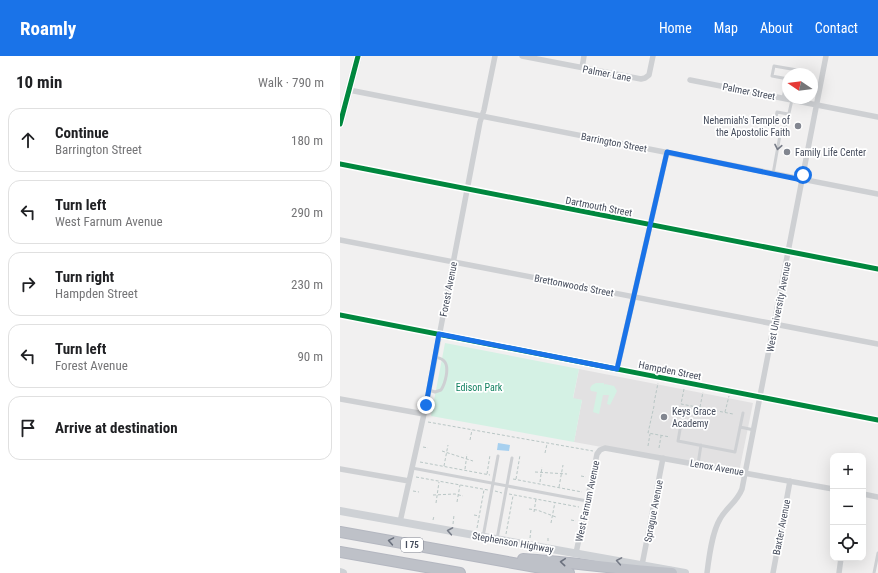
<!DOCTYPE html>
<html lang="en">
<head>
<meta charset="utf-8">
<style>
  :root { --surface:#fff; --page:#f6f6f6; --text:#202124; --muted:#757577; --line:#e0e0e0; --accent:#1a73e8 }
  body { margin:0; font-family:"Roboto Condensed",sans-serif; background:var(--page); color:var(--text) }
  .controls { position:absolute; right:12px; bottom:12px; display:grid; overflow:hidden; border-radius:8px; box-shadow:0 4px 16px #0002 }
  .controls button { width:36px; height:36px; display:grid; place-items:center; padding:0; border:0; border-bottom:1px solid var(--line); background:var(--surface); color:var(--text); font:20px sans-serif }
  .compass { position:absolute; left:442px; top:12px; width:36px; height:36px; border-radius:50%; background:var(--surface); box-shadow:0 4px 16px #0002; rotate:283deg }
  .stop { position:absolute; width:12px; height:12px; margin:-9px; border:3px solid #1a73e8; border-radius:50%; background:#fff }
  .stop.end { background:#1a73e8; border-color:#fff; box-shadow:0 1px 4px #0008 }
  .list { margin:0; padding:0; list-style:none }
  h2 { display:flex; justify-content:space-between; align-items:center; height:52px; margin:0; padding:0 16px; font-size:17px }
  h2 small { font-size:13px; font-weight:400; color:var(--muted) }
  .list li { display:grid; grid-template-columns:26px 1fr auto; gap:12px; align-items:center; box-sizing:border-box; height:64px; margin:0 8px 8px; padding:0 8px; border:1px solid var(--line); border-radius:12px }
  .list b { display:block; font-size:15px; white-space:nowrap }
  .list p { margin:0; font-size:13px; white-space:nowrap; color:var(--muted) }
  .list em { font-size:13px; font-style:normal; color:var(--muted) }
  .icon { flex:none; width:22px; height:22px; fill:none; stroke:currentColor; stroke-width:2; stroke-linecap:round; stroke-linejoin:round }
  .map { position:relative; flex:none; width:538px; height:517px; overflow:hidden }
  header { display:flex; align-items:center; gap:24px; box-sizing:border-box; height:56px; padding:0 20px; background:var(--accent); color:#fff }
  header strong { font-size:19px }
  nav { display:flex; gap:22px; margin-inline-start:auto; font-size:14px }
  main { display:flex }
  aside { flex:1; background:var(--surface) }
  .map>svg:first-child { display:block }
  .education { fill:#e2e1e2 }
  .green { fill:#d4f1e4 }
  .water { fill:#a7d0ef }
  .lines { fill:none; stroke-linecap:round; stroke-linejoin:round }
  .highway-casing { stroke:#b4b7c0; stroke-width:12 }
  .path { stroke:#b9c6c5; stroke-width:1; stroke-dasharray:3 2; stroke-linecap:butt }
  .lane { stroke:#ced0d3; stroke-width:3 }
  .street { stroke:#ced0d3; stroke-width:5.5 }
  .secondary { stroke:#ced1d5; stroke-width:8 }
  .highway { stroke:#bec1c8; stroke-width:10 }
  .cycleway-casing { stroke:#fff; stroke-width:8 }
  .cycleway { stroke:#00873e; stroke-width:5 }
  .oneway { stroke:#767b86 }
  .oneway2 { stroke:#767b87 }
  .oneway3 { stroke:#6a707d }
  .route { stroke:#1a73e8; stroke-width:5 }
  .poi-dot { fill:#828690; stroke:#fff; stroke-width:1.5 }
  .labels { text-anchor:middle; stroke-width:3.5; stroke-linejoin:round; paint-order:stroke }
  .shield { fill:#fff; stroke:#7e828e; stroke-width:1 }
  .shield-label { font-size:9px; font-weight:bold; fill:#464d5d }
  .street-label { font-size:10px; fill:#464d5d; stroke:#fff }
  .poi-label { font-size:10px; fill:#464d5d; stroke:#fff; text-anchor:start }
  .park-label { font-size:10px; fill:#148262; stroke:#fff }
</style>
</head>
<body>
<header>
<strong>Roamly</strong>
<nav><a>Home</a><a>Map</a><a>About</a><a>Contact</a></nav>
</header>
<main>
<aside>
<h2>10 min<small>Walk · 790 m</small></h2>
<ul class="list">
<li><svg class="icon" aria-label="ahead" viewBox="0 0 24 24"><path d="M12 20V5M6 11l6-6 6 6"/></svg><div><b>Continue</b><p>Barrington Street</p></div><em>180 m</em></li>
<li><svg class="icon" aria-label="left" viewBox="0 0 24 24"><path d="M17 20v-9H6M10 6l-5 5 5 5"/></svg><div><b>Turn left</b><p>West Farnum Avenue</p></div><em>290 m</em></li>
<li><svg class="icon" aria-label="right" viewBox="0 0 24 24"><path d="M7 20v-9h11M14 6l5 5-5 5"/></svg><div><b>Turn right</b><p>Hampden Street</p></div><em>230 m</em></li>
<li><svg class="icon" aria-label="left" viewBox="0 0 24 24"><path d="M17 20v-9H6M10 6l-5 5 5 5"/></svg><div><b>Turn left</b><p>Forest Avenue</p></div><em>90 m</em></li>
<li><svg class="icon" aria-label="arrive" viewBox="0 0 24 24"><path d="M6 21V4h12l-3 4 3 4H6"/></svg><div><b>Arrive at destination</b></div></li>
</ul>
</aside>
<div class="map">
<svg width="538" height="517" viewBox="0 0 538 517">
  <rect width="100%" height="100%" fill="#f1f0f0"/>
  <path class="education" d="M239,313l174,34 -14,69 -165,-30 8,-42 -9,-1z"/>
  <path class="green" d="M105,287l134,26 -6,29 9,2 -8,42 -143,-26z
    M256,327h8v2l1,-1 9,2 3,5 -7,14 -3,-1 2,-9h-6l-4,19 -6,-2 4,-20 -6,-1 -1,-3 2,-3z"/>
  <path class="water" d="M158,387l12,2 -1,6 -12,-1z"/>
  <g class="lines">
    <g class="highway-casing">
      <path id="highway" d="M0,476l229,41
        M0,496l120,21
        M183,503c50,3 99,11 149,14"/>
    </g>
    <path class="path" d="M344,333l-3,15 52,10
      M314,347l4,-20
      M314,350l-6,27 22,4
      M360,351l3,-15
      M385,356l4,-16
      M88,366l165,29
      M130,384l2,-10
      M308,390l2,-12
      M83,391l5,1
      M319,392l2,-12
      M102,395l31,10
      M205,397l2,-9
      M80,406l70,13
      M104,410l4,-21
      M125,413l2,-15
      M195,416l32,2
      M147,418l3,-19
      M241,420l5,1
      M76,421l72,13
      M173,423l69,13
      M176,423l4,-24
      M200,426l2,-15
      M219,431l4,-22
      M73,435l6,1
      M155,435l7,2
      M169,438l70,13
      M93,439l22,-1 8,2
      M117,446l3,-17
      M96,447l3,-21
      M189,453l8,1 19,7
      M194,456l2,-13
      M134,459l5,1
      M93,464l1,-4
      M231,464l5,1
      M211,467l4,-21
      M113,468l1,-9
      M137,472l7,-38
      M166,478l7,-38
      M190,482l1,-9
      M208,485v-3"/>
    <path class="lane" d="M448,23l-16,-3 2,-10 29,5v3
      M443,42l4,-19
      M440,79l-7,-2 4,-21 11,2
      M433,118l7,-39h4l8,-35
      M89,334l6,2 6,-2c4,-6 9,-23 3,-29 -2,-3 -6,-3 -9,-4
      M341,368l-3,17 57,11 8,-39
      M400,371l14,3
      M358,408l3,-19
      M72,412l175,33
      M143,481l15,-81
      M157,483l15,-81
      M534,517l4,-20"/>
    <path class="street" d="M182,0l119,23 4,-1 4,-3 4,-19
      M242,12l2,-12
      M350,24l188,37
      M9,34l529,104
      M0,108l538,105
      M0,184l538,104
      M0,259l538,105
      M277,313l50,-217
      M0,343l84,15
      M0,413l69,12
      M523,438l15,3
      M60,466l26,-117 54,-283 4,-12 11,-54
      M236,497l21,-99 3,-4 5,-2 228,41
      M302,509l21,-107
      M367,517c2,-16 5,-41 13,-54 6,-11 17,-17 22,-30l84,-433
      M433,517l17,-92
      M499,517l2,-15"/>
    <path class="secondary" d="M0,68l18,-68
      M0,455l345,62
      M0,516l3,1"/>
    <use href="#highway" class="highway"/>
    <g class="cycleway-casing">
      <path id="cycleway" d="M0,68l18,-68
        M0,108l538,105
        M0,259l538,105"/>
    </g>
    <use href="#cycleway" class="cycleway"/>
  </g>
  <defs><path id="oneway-chevron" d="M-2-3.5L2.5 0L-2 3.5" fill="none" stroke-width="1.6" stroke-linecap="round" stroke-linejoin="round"/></defs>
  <use class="oneway" href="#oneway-chevron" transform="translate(438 91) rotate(101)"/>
  <g class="oneway2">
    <use href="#oneway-chevron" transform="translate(110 475) rotate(-170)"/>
    <use href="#oneway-chevron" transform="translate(279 505) rotate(-170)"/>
  </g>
  <g class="oneway3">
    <use href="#oneway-chevron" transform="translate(51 485) rotate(-170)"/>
    <use href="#oneway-chevron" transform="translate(223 506) rotate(-175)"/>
  </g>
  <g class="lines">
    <path class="route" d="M86,349l13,-71 178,35 50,-217 135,28 1,-5"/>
  </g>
  <g class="poi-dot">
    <circle cx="458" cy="70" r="4"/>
    <circle cx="447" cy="96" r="4"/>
    <circle cx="324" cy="361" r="4"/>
  </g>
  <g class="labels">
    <rect class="shield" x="61" y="482" width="22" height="14" rx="3"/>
    <g class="shield-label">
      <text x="72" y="492">I 75</text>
    </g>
    <g class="street-label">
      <text transform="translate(267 17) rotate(11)" y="4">Palmer Lane</text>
      <text transform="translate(409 35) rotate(11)" y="4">Palmer Street</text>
      <text transform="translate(274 86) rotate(11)" y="4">Barrington Street</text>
      <text transform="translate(259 150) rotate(11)" y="4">Dartmouth Street</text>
      <text transform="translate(234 229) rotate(11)" y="4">Brettonwoods Street</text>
      <text transform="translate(108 233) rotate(-79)" y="4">Forest Avenue</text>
      <text transform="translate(438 251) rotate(-79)" y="4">West University Avenue</text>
      <text transform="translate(330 314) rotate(11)" y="4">Hampden Street</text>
      <text transform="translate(377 411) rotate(10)" y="4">Lenox Avenue</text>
      <text transform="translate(247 445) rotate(-78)" y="4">West Farnum Avenue</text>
      <text transform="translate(313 455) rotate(-79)" y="4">Sprague Avenue</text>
      <text transform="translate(441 471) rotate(-79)" y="4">Baxter Avenue</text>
      <text transform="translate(173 486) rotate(10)" y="4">Stephenson Highway</text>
    </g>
    <g class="poi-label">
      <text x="450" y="68" text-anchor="end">Nehemiah's Temple of<tspan x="450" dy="12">the Apostolic Faith</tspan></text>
      <text x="455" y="100">Family Life Center</text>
      <text x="332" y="359">Keys Grace<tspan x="332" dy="12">Academy</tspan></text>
    </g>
    <g class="park-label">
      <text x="139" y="335">Edison Park</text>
    </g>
  </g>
</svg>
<div class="controls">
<button>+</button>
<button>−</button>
<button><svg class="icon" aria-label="locate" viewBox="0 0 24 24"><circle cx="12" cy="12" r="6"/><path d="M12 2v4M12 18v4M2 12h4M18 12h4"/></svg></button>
</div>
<svg class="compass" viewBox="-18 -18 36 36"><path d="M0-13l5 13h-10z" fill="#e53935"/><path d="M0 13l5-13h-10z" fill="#757577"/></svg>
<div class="stop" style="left:463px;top:119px"></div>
<div class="stop end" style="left:86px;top:349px"></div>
</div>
</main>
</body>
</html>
